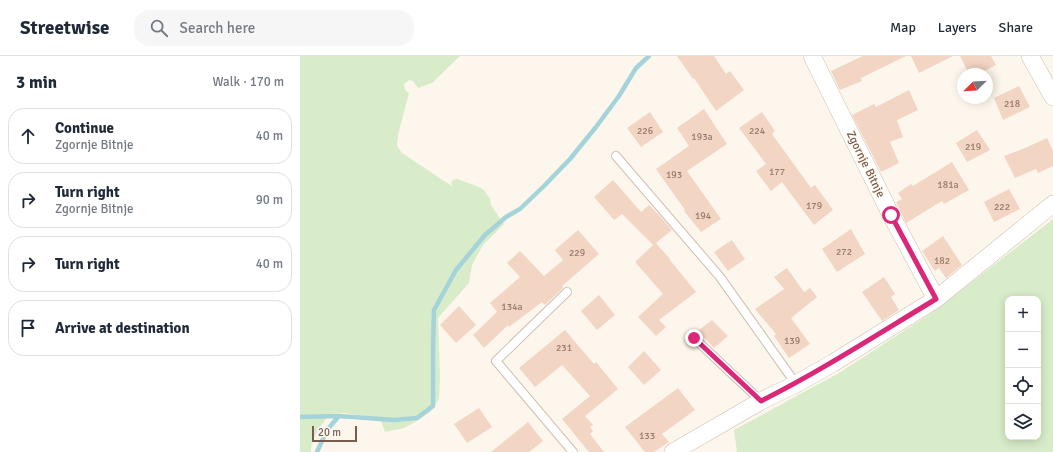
<!DOCTYPE html>
<html lang="en">
<head>
<meta charset="utf-8">
<style>
  :root { --surface:#fff; --page:#f6f6f7; --text:#1f2937; --muted:#747a83; --line:#e0e1e3 }
  body { margin:0; font-family:Signika,sans-serif; background:var(--page); color:var(--text) }
  .controls { position:absolute; right:12px; bottom:12px; display:grid; overflow:hidden; border-radius:8px; box-shadow:0 2px 10px #0003 }
  .controls button { width:36px; height:36px; display:grid; place-items:center; padding:0; border:0; border-bottom:1px solid var(--line); background:var(--surface); color:var(--text); font:20px sans-serif }
  .compass { position:absolute; left:657px; top:12px; width:36px; height:36px; border-radius:50%; background:var(--surface); box-shadow:0 2px 10px #0003; rotate:246deg }
  .scale { position:absolute; left:12px; bottom:10px; width:45px; box-sizing:border-box; padding-left:4px; border:2px solid #7a5c4d; border-top:0; font-size:11px; line-height:14px; white-space:nowrap; color:#7a5c4d; -webkit-text-stroke:3px #fffaf3; paint-order:stroke }
  .stop { position:absolute; width:12px; height:12px; margin:-9px; border:3px solid #db2777; border-radius:50%; background:#fff }
  .stop.end { background:#db2777; border-color:#fff; box-shadow:0 1px 4px #0008 }
  .list { margin:0; padding:0; list-style:none }
  h2 { display:flex; justify-content:space-between; align-items:center; height:52px; margin:0; padding:0 16px; font-size:17px }
  h2 small { font-size:13px; font-weight:400; color:var(--muted) }
  .list li { display:grid; grid-template-columns:26px 1fr auto; gap:12px; align-items:center; box-sizing:border-box; height:56px; margin:0 8px 8px; padding:0 8px; border:1px solid var(--line); border-radius:16px }
  .list b { display:block; font-size:15px; white-space:nowrap }
  .list p { margin:0; font-size:13px; white-space:nowrap; color:var(--muted) }
  .list em { font-size:13px; font-style:normal; color:var(--muted) }
  .icon { flex:none; width:22px; height:22px; fill:none; stroke:currentColor; stroke-width:2; stroke-linecap:round; stroke-linejoin:round }
  .map { position:relative; flex:none; width:753px; height:396px; overflow:hidden }
  header { display:flex; align-items:center; gap:24px; box-sizing:border-box; height:56px; padding:0 20px; background:var(--surface); border-bottom:1px solid var(--line) }
  header strong { font-size:19px }
  nav { display:flex; gap:22px; margin-inline-start:auto; font-size:14px }
  .search { width:280px; height:36px; background:var(--page); display:flex; align-items:center; gap:10px; box-sizing:border-box; padding:0 14px; border-radius:16px; color:var(--muted); font-size:15px }
  main { display:flex }
  aside { flex:1; background:var(--surface) }
  .map>svg:first-child { display:block }
  .green { fill:#d8ecc9; fill-rule:evenodd }
  .lines { fill:none; stroke-linecap:round; stroke-linejoin:round }
  .stream { stroke:#a5d3da; stroke-width:4.5 }
  .building { fill:#f3d5c3 }
  .service-casing { stroke:#d1beb0; stroke-width:10 }
  .minor-casing { stroke:#d1beb0; stroke-width:18 }
  .service { stroke:#fff; stroke-width:8 }
  .minor { stroke:#fff; stroke-width:17 }
  .route { stroke:#db2777; stroke-width:5 }
  .labels { text-anchor:middle; stroke-width:3; stroke-linejoin:round; paint-order:stroke }
  .number-label { font-size:10px; fill:#987a6a }
  .street-label { font-size:12px; fill:#7a5c4d; stroke:#fffaf3 }
</style>
</head>
<body>
<header>
<strong>Streetwise</strong>
<div class="search"><svg class="icon" aria-label="search" viewBox="0 0 24 24"><circle cx="10" cy="10" r="6"/><path d="M15 15l6 6"/></svg>Search here</div>
<nav><a>Map</a><a>Layers</a><a>Share</a></nav>
</header>
<main>
<aside>
<h2>3 min<small>Walk · 170 m</small></h2>
<ul class="list">
<li><svg class="icon" aria-label="ahead" viewBox="0 0 24 24"><path d="M12 20V5M6 11l6-6 6 6"/></svg><div><b>Continue</b><p>Zgornje Bitnje</p></div><em>40 m</em></li>
<li><svg class="icon" aria-label="right" viewBox="0 0 24 24"><path d="M7 20v-9h11M14 6l5 5-5 5"/></svg><div><b>Turn right</b><p>Zgornje Bitnje</p></div><em>90 m</em></li>
<li><svg class="icon" aria-label="right" viewBox="0 0 24 24"><path d="M7 20v-9h11M14 6l5 5-5 5"/></svg><div><b>Turn right</b></div><em>40 m</em></li>
<li><svg class="icon" aria-label="arrive" viewBox="0 0 24 24"><path d="M6 21V4h12l-3 4 3 4H6"/></svg><div><b>Arrive at destination</b></div></li>
</ul>
</aside>
<div class="map">
<svg width="753" height="396" viewBox="0 0 753 396">
  <rect width="100%" height="100%" fill="#fdf6ec"/>
  <path class="green" d="M0,0h160l-28,27 -14,5 -5,-7 -4,-1 -5,4 1,6 4,3 -11,42 -1,11 5,7 51,34 -2,-4 2,-3 4,-1 22,8 5,3 6,9 1,6 13,19 -21,21 -11,20 -3,18 -31,35 2,58 -1,23 -9,13 -13,9 -13,7 -19,4 -5,-14 -36,-5 -14,1c-8,10 -20,25 -19,38h-11z
    M753,163v233h-316l-3,-22 105,-57 94,-61zM708,243h30v138h-30z"/>
  <g class="lines">
    <path class="stream" d="M0,361l39,-1 55,4 23,-2 16,-12v-59l1,-37 22,-40 29,-35 21,-18 14,-8 24,-23 26,-27 26,-32 23,-31 17,-28 13,-12
      M17,396l10,-22 12,-14"/>
  </g>
  <path class="building" d="M377,0h37l12,18 4,-3 14,19 -28,21 -22,-33 -1,1z
    M563,0h43l-45,22 1,3 -22,9 -9,-19z
    M611,0h42l-34,17z
    M660,0h31l5,9 -17,9h-10z
    M719,30l11,21 -27,13 -9,-22z
    M609,34l9,20 -21,10 6,17 -13,5 9,21 -18,9 -29,-57 22,-11 2,3z
    M404,53l23,35 -40,27 34,48 -20,13 -17,-21 1,-1 -29,-41 33,-23 -12,-18z
    M350,56l13,20 -22,15 -14,-19z
    M462,56l13,19 -3,3 39,54 4,-3 18,25 -19,15 -32,-43 -11,9 -15,-20 10,-7 -27,-36z
    M677,74l13,20 -23,12 -11,-19z
    M747,82l6,13v15l-15,7 -2,-4 -21,9 -11,-22 21,-8z
    M652,106l17,28 -25,14 -2,-3 -36,22 -10,-21 6,-3 -4,-6 13,-9 2,2z
    M313,124l28,32 8,-7 10,10 13,15 -16,13 14,16v1l26,32 -37,28 7,7 -10,9 -18,-19 25,-23 -28,-32 18,-17 -31,-31 -8,6 -20,-23z
    M709,133l11,20 -26,13 -10,-20z
    M551,173l14,25 -28,18 -15,-23z
    M278,174l21,24 -37,32 1,2 -18,17 -3,-3 -33,25 -1,-2 -24,23 -11,-13 24,-23 -7,-9 30,-26 -13,-14 13,-12 24,25 19,-16 -8,-10z
    M643,180l19,29 -16,13 -7,-10 -4,3 -13,-20z
    M432,184l13,19 -17,12 -14,-19z
    M487,212l17,24 6,-4 7,9 -26,21 19,26 -21,14 -15,-22 2,-2 -21,-25 29,-20 -10,-12z
    M584,221l11,17 -4,3 8,13 -17,11 -20,-29z
    M299,239l16,20 -18,15 -16,-19z
    M159,250l17,19 -20,18 -16,-18z
    M412,264l16,16 -14,12 -16,-17z
    M265,274l29,34 2,-2 22,27 -33,27 8,9 -3,2 3,4 -3,3 14,18h-15l-27,-33 28,-23 -28,-31 -27,22 -16,-19z
    M344,295l17,19 -17,15 -16,-18z
    M378,332l17,22 -33,24 7,8 -15,10h-9l-20,-25z
    M179,352l13,19 -25,16 -13,-19z
    M228,366l15,19 -14,11h-38z"/>
  <g class="lines">
    <g class="service-casing">
      <path id="service" d="M316,100l104,121 76,107
        M267,236l-71,69 77,91
        M394,282l67,63"/>
    </g>
    <g class="minor-casing">
      <path id="minor" d="M512,0l79,159 45,84
        M730,0l23,41
        M373,396l88,-51 35,-17 37,-21 103,-64 117,-95"/>
    </g>
    <use href="#service" class="service"/>
    <use href="#minor" class="minor"/>
  </g>
  <g class="lines">
    <path class="route" d="M394,282l67,63c60,-30 117,-67 175,-102l-45,-84"/>
  </g>
  <g class="labels">
    <g class="number-label">
      <text x="712" y="51">218</text>
      <text x="345" y="78">226</text>
      <text x="457" y="78">224</text>
      <text x="402" y="84">193a</text>
      <text x="673" y="94">219</text>
      <text x="477" y="119">177</text>
      <text x="374" y="122">193</text>
      <text x="648" y="132">181a</text>
      <text x="514" y="153">179</text>
      <text x="702" y="154">222</text>
      <text x="403" y="163">194</text>
      <text x="544" y="199">272</text>
      <text x="277" y="200">229</text>
      <text x="642" y="208">182</text>
      <text x="212" y="254">134a</text>
      <text x="492" y="288">139</text>
      <text x="264" y="295">231</text>
      <text x="347" y="383">133</text>
    </g>
    <g class="street-label">
      <text transform="translate(566 108) rotate(64)" y="4">Zgornje Bitnje</text>
    </g>
  </g>
</svg>
<div class="controls">
<button>+</button>
<button>−</button>
<button><svg class="icon" aria-label="locate" viewBox="0 0 24 24"><circle cx="12" cy="12" r="6"/><path d="M12 2v4M12 18v4M2 12h4M18 12h4"/></svg></button>
<button><svg class="icon" aria-label="layers" viewBox="0 0 24 24"><path d="M12 4l9 5-9 5-9-5zM3 14l9 5 9-5"/></svg></button>
</div>
<svg class="compass" viewBox="-18 -18 36 36"><path d="M0-13l5 13h-10z" fill="#e53935"/><path d="M0 13l5-13h-10z" fill="#747a83"/></svg>
<div class="scale">20 m</div>
<div class="stop" style="left:591px;top:159px"></div>
<div class="stop end" style="left:394px;top:282px"></div>
</div>
</main>
</body>
</html>
